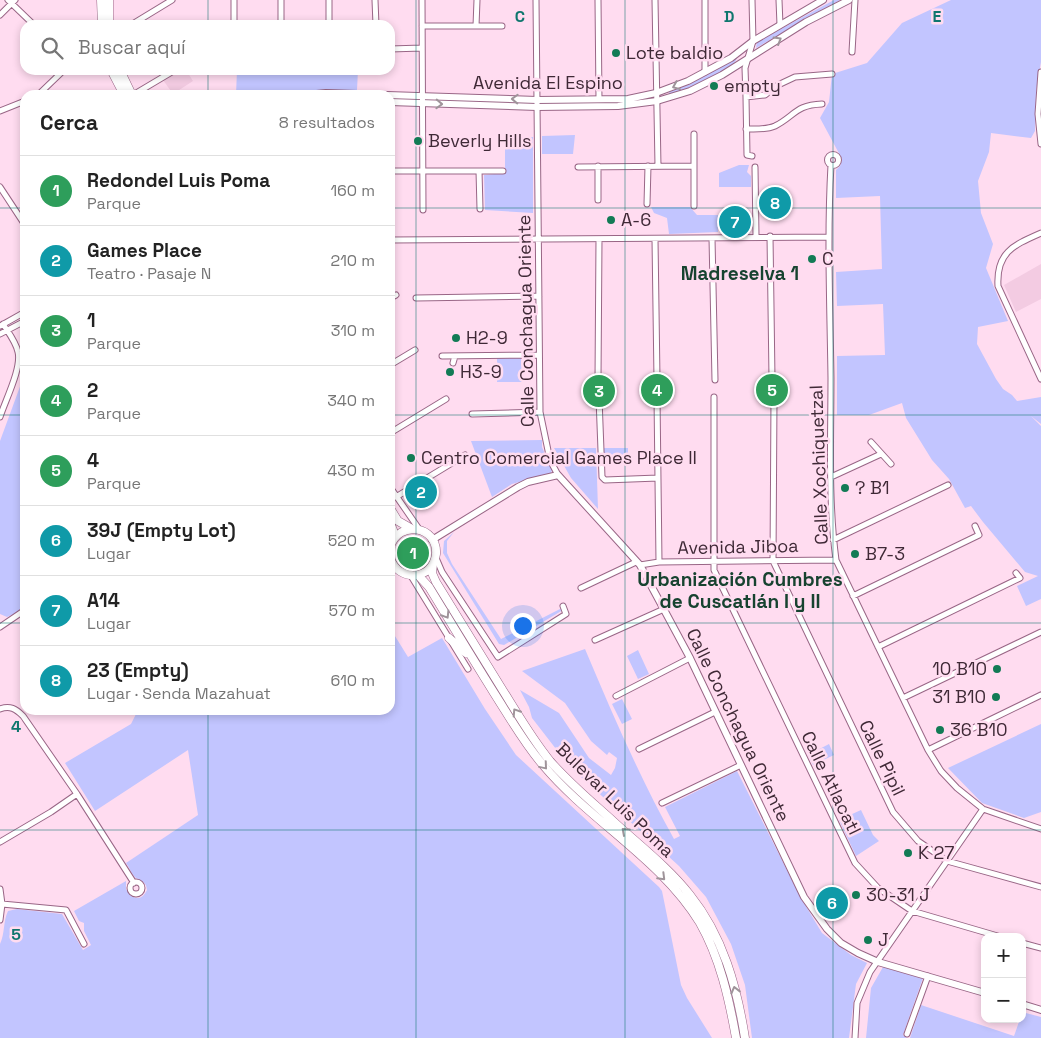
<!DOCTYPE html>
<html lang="es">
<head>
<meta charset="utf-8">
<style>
  :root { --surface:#fff; --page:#f2f2f2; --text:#222; --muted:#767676; --line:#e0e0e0; --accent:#127b55 }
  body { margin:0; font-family:"Space Grotesk",sans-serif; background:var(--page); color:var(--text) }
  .controls { position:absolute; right:15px; bottom:15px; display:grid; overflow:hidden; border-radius:10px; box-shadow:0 2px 8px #0003 }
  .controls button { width:45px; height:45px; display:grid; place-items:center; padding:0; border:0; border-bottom:1px solid var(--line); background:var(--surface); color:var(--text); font:25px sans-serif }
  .you { position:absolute; left:522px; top:625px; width:18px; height:18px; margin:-12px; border:4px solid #fff; border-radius:50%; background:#1a73e8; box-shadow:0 0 0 8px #1a73e833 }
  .badge { display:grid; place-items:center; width:32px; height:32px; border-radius:50%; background:var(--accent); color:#fff; font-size:16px; font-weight:700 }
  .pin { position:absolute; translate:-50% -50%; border:2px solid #fff; box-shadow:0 1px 5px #0006 }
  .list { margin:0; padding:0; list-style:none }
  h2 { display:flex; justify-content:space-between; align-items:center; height:65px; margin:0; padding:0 20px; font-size:21px }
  h2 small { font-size:16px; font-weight:400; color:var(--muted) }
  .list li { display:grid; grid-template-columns:32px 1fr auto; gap:15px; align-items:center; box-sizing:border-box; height:70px; padding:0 20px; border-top:1px solid var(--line) }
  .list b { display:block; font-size:19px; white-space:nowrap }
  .list p { margin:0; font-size:16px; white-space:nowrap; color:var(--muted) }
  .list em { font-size:16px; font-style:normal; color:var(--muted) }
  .icon { flex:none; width:28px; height:28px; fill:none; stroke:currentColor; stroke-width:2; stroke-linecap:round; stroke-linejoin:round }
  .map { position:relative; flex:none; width:1041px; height:1038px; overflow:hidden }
  .search { position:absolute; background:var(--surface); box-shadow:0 2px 8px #0003; left:20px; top:20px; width:375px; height:55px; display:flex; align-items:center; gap:12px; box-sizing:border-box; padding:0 18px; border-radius:15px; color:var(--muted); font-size:19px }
  .panel { position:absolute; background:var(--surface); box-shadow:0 2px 8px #0003; left:20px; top:90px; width:375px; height:625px; border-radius:15px }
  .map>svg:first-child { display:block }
  .built { fill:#f3cbe2 }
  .green { fill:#c2c5ff }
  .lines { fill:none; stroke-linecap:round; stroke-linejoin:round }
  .minor-casing { stroke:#996686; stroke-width:7 }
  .major-casing { stroke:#996686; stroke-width:8 }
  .highway-casing { stroke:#996686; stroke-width:9 }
  .minor { stroke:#fff; stroke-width:5 }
  .major { stroke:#fff; stroke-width:6 }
  .highway { stroke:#fff; stroke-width:8 }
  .oneway { stroke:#9f949a }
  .grid { fill:none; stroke:#0f766e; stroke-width:1; stroke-opacity:0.55 }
  .poi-dot { fill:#127b55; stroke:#ffdcf0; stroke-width:2 }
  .labels { text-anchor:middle; stroke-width:5; stroke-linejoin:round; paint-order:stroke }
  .poi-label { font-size:18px; fill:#3f2936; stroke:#ffdcf0; text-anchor:start }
  .street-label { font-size:18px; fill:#3f2936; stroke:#ffdcf0 }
  .neighbourhood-label { font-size:19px; font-weight:bold; fill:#174330; stroke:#ffdcf0 }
  .grid-label { font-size:16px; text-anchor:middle; font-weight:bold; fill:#0f766e; stroke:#ffdcf0; stroke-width:5; stroke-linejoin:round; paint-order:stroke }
</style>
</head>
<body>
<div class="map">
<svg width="1041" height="1038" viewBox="0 0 1041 1038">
  <rect width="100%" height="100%" fill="#ffdcf0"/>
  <path class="built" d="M178,70h8l7,11 -20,13 -10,-14z
    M1041,264v35l-25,13 -12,-27z"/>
  <path class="green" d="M834,0h6l-84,48 1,-6z
    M951,0h90v62l-5,29 -1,40 -4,7 -40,-5 -2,19 -11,29 3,32 12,31 -7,24 22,53 -30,6 -1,17 19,35 7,10 9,6 5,6 24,-4v27l-10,-8 10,10v173l-15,7 -9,-20 21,-10 -13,-4 -42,-50 -12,-16 -6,2 -16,-29 -17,-19 -26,-42 -4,-15 -33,12h-32v-59l48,-1 -2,-51 -46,2 -1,-34 46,-3 -2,-73 -44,2v-28l4,-4 2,-7 -22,-41 9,-16 3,-28 35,-11 35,-40z
    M735,58h2c-5,16 -52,32 -67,37l-2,-6z
    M237,70h121l-1,20h-46l-33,5h-42z
    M575,135l-2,19h-31v-18z
    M505,137h28v76l-48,-3 -1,-35 21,-2z
    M739,165h10l-2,7 4,4v11h-32v-14z
    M651,207h39l7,8h21v17l-49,2 -2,-16 -13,-5z
    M497,358h24l1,24h-25z
    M25,373v232l-9,8 -9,4 -7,-3v-173z
    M542,440v7l10,23 -1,3 -39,11 -20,13 -21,-56z
    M554,448h42l2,61 -27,-31z
    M604,448h24v12h-24z
    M454,532l-7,9v12l5,11 49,75 59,-30 3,1 -59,35 -5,-1 -56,-91 1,-12z
    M396 552a17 17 0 1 1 34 0a17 17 0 1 1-34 0Z
    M390,628l18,29 34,-19 43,71 31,46 143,132 3,4 19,94 6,13 25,40h-712v-94c5,-10 3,-23 8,-33l9,-2 45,5 21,36 8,-5 -7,-14v-8l-5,-2 -5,-10 52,-30v8l5,7c8,4 12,2 16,-6 -1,-8 -4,-8 -11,-12 -4,-3 -7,-11 -10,-15l72,-48 -10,-65 -93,61 -30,-48 66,-39 7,-14h252z
    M585,649c27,64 55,129 89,190l6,-3 -15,-29 72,-36 64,127 21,35 29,22 16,8 -11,21 -7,54h-97l-7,-53 -14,-41 -25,-47 -27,-31 -109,-99 -38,-49 -3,-11 -9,-17 39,23 30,45 22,17 4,-7 2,-10 -8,-6 -2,3 -16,-14 -26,-38 -43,-32z
    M638,650l11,24 -11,5 -11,-23z
    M622,699l10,20 -10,5 -10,-20z
    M1041,724v88l-17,6 -42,-15 -34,-35z
    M829,744l5,11 -21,10 -5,-10z
    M861,810l12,25 6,6 -23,15 -17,-36z
    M883,967l40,11 -20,57 4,3h-41l5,-50z
    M921,1005l93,31 6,-17h2v-7l19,5v21h-131z"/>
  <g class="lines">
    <g class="minor-casing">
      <path id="minor" d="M8,0l26,25
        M234,0v25
        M329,0v25
        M375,0l1,25
        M422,0l1,210
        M536,0l4,412 10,48 8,15
        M598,0l1,99
        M655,0l3,166
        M705,0v72
        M752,0l1,41 -8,27 1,29 19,-2 13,-10 17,-8 37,-3
        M779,0l1,25
        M0,15l15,-15
        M131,25l41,-25
        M281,25v-25
        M422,26h80
        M476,26l1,-26
        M390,49l32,-1
        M852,52l3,-52
        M1041,72l-3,42 3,30
        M38,95l26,-25
        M133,95l42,-25
        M746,97l1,58 5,1
        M0,111l25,-10
        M746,129c10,0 20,1 29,-3 20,-10 20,-21 47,-22
        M694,134v72
        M827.5 160a5.5 5.5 0 1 1 11 0a5.5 5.5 0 1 1-11 0Z
        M831,165c-4,71 -1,142 0,213 0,60 -3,122 5,182l92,190 13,21 16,17 26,21 58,20
        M578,167l116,-1
        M755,167l1,69
        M390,171h113
        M479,171l1,38
        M0,187l25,38
        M598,200v-34
        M647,204l1,-38
        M1041,233c-27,12 -45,19 -43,53l43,93
        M770,236l2,142
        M712,238l3,142
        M655,239l2,140
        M390,240l439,-3
        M390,298l6,-3
        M416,298l123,-2
        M0,326l25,-14
        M0,334l25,-13
        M442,356l97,-1
        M453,363l2,-7
        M390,365l25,-15
        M598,380l1,-141
        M657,397l2,165
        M714,397v173l141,293 23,25 34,23 89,26
        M599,398l3,79 3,3 53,-2
        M774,398l-1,163 120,251 25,29 29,20 94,26
        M472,414l68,-2
        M0,417c5,-16 22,-49 18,-65 -2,-10 -10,-20 -15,-28
        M390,433l56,-34
        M871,442l20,22
        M831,477l50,-23
        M390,487l29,42
        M396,497l69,-42
        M833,540l115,-55
        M436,558l6,14 56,85 68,-43 -3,-8
        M640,565l19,-3 177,-2
        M411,576l57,93
        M581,588l55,-26
        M853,596l126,-61 -4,-9
        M0,627l25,-17
        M595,640l69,-31
        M878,647l142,-69 -4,-5
        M616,696l74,-38
        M903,698l138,-66
        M0,709c10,-4 16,0 23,7l54,78 57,89
        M639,749l76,-37
        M928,750l113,-55
        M662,803l79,-38
        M0,842l51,-30 26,-18
        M130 888a6 6 0 1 1 12 0a6 6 0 1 1-12 0Z
        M0,889l2,15 -2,16
        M2,904l64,6 18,34
        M1022,943l19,5
        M907,1034l21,-58
        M855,1038l2,-35 13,-31 113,-163"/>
    </g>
    <g class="major-casing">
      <path id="major" d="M307,95l19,-2 211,7 91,-1 28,-6 32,-12 43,-23 22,-17 70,-41
        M390,102l147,5 81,-1 39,-5 33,-10 32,-16 84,-53 43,-22
        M432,540l86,-53 10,-5 30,-7 82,90 50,93 114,239 23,32 14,14 17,10 20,9 107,31
        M1022,1004l19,6"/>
    </g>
    <g class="highway-casing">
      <path id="highway" d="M101,0l1,25
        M109,0v25
        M111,70l13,25
        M120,70l12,25
        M390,508l8,13 14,8
        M390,523l3,7v10
        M390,547c9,-28 48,-21 46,7 -3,27 -38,28 -46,4
        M433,564l-1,9 4,9c22,36 44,71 66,107 15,24 30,50 48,72 19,22 42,41 63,60 26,24 55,46 77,74 33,41 47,92 55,143
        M418,575l11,12c22,36 43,71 65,106 16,25 30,50 49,72 48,57 118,94 157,158 20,35 29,76 36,115
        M449,638l17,15"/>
    </g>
    <use href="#minor" class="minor"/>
    <use href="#major" class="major"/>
    <use href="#highway" class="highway"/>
  </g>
  <defs><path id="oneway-chevron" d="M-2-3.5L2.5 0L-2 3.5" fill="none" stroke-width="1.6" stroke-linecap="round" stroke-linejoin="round" transform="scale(1.25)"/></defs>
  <g class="oneway">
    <use href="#oneway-chevron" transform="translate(778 40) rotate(-31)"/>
    <use href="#oneway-chevron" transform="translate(676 86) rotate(158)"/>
    <use href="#oneway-chevron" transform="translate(515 99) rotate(-178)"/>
    <use href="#oneway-chevron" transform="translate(439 104) rotate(2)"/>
    <use href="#oneway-chevron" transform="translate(446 615) rotate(58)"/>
    <use href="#oneway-chevron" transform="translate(516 712) rotate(-123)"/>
    <use href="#oneway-chevron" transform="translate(544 766) rotate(50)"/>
    <use href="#oneway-chevron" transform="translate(625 831) rotate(-138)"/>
    <use href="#oneway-chevron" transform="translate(662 877) rotate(45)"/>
    <use href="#oneway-chevron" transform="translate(735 990) rotate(-104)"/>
  </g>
  <path class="grid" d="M208,0v25M416,0v1038M625,0v1038M833,0v1038M208,70v25M0,208h25M390,208h651M0,415h25M390,415h651M0,623h25M390,623h651M208,710v328M0,830h1041"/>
  <g class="poi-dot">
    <circle cx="616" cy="53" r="5"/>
    <circle cx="714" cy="86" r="5"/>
    <circle cx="418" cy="141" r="5"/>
    <circle cx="611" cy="220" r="5"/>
    <circle cx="812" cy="259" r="5"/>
    <circle cx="456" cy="338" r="5"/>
    <circle cx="450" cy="372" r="5"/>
    <circle cx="411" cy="458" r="5"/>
    <circle cx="845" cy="488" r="5"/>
    <circle cx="855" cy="554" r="5"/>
    <circle cx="997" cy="669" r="5"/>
    <circle cx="996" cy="697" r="5"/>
    <circle cx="940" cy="730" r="5"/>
    <circle cx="908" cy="853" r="5"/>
    <circle cx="856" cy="895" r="5"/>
    <circle cx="868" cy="940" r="5"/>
  </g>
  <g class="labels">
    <g class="poi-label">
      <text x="626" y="59">Lote baldio</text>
      <text x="724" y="92">empty</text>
      <text x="428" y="147">Beverly Hills</text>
      <text x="621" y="226">A-6</text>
      <text x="822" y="265">C</text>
      <text x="466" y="344">H2-9</text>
      <text x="460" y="378">H3-9</text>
      <text x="421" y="464">Centro Comercial Games Place II</text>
      <text x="855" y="494">? B1</text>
      <text x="865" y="560">B7-3</text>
      <text x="987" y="675" text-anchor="end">10 B10</text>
      <text x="986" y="703" text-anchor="end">31 B10</text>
      <text x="950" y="736">36 B10</text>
      <text x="918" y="859">K 27</text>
      <text x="866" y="901">30-31 J</text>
      <text x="878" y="946">J</text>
    </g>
    <g class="street-label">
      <text x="548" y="89">Avenida El Espino</text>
      <text transform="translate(526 321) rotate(-91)" y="6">Calle Conchagua Oriente</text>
      <text transform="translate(819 465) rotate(-92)" y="6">Calle Xochiquetzal</text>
      <text transform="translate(738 547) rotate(-1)" y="6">Avenida Jiboa</text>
      <text transform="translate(738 725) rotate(64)" y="6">Calle Conchagua Oriente</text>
      <text transform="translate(882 758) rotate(64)" y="6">Calle Pipil</text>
      <text transform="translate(831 783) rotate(64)" y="6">Calle Atlacatl</text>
      <text transform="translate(615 800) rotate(44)" y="6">Bulevar Luis Poma</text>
    </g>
    <g class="neighbourhood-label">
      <text x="740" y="280">Madreselva 1</text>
      <text x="740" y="586">Urbanización Cumbres<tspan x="740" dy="22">de Cuscatlán I y II</tspan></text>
    </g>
  </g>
  <g class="grid-label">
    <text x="520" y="22">C</text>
    <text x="729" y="22">D</text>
    <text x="937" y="22">E</text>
    <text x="16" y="732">4</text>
    <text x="16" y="940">5</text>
  </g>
</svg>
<div class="controls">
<button>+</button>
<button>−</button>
</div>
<div class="you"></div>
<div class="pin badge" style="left:413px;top:553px;background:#2e9e5b">1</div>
<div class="pin badge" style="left:421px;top:492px;background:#0f9aa8">2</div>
<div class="pin badge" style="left:599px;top:391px;background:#2e9e5b">3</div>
<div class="pin badge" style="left:657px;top:390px;background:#2e9e5b">4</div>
<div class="pin badge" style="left:772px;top:390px;background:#2e9e5b">5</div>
<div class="pin badge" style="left:832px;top:903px;background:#0f9aa8">6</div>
<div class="pin badge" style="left:735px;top:222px;background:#0f9aa8">7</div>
<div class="pin badge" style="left:775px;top:203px;background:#0f9aa8">8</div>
<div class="search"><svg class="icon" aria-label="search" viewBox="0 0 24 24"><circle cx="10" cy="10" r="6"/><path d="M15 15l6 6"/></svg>Buscar aquí</div>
<section class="panel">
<h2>Cerca<small>8 resultados</small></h2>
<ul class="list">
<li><span class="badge" style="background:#2e9e5b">1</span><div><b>Redondel Luis Poma</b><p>Parque</p></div><em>160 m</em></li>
<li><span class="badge" style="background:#0f9aa8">2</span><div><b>Games Place</b><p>Teatro · Pasaje N</p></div><em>210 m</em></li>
<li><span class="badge" style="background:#2e9e5b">3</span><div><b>1</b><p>Parque</p></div><em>310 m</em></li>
<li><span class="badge" style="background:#2e9e5b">4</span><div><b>2</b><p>Parque</p></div><em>340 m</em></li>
<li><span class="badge" style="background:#2e9e5b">5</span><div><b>4</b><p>Parque</p></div><em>430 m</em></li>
<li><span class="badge" style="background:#0f9aa8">6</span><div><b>39J (Empty Lot)</b><p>Lugar</p></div><em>520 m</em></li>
<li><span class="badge" style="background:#0f9aa8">7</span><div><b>A14</b><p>Lugar</p></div><em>570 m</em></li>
<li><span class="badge" style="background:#0f9aa8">8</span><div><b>23 (Empty)</b><p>Lugar · Senda Mazahuat</p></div><em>610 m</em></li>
</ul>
</section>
</div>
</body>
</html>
